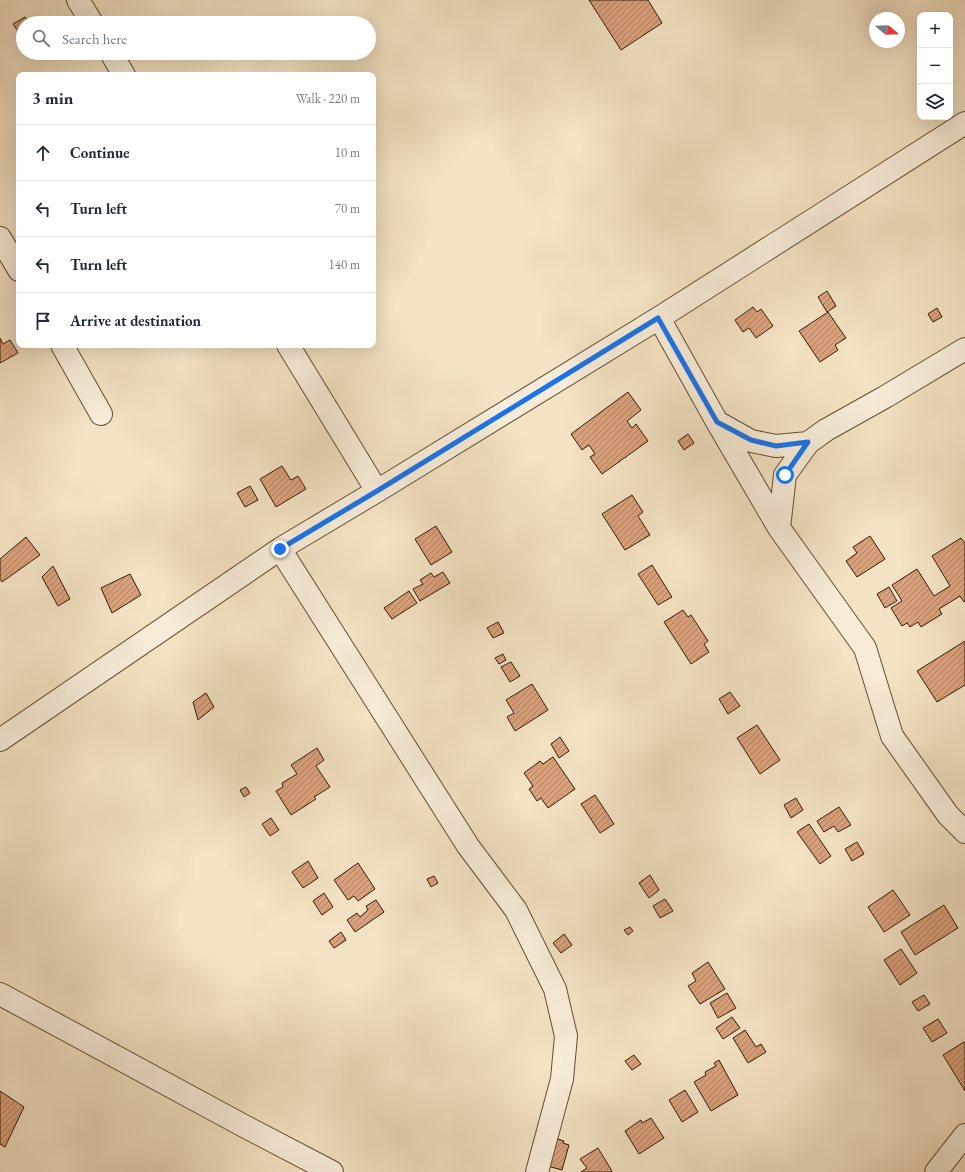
<!DOCTYPE html>
<html lang="en">
<head>
<meta charset="utf-8">
<style>
  :root { --surface:#fff; --page:#f2f2f3; --text:#1f2937; --muted:#747a83; --line:#e0e1e3 }
  body { margin:0; font-family:"EB Garamond",serif; background:var(--page); color:var(--text) }
  .controls { position:absolute; right:12px; top:12px; display:grid; overflow:hidden; border-radius:8px; box-shadow:0 4px 16px #0002 }
  .controls button { width:36px; height:36px; display:grid; place-items:center; padding:0; border:0; border-bottom:1px solid var(--line); background:var(--surface); color:var(--text); font:20px sans-serif }
  .compass { position:absolute; left:869px; top:12px; width:36px; height:36px; border-radius:50%; background:var(--surface); box-shadow:0 4px 16px #0002; rotate:109deg }
  .stop { position:absolute; width:12px; height:12px; margin:-9px; border:3px solid #1a73e8; border-radius:50%; background:#fff }
  .stop.end { background:#1a73e8; border-color:#fff; box-shadow:0 1px 4px #0008 }
  .list { margin:0; padding:0; list-style:none }
  h2 { display:flex; justify-content:space-between; align-items:center; height:52px; margin:0; padding:0 16px; font-size:17px }
  h2 small { font-size:13px; font-weight:400; color:var(--muted) }
  .list li { display:grid; grid-template-columns:26px 1fr auto; gap:12px; align-items:center; box-sizing:border-box; height:56px; padding:0 16px; border-top:1px solid var(--line) }
  .list b { display:block; font-size:15px; white-space:nowrap }
  .list em { font-size:13px; font-style:normal; color:var(--muted) }
  .icon { flex:none; width:22px; height:22px; fill:none; stroke:currentColor; stroke-width:2; stroke-linecap:round; stroke-linejoin:round }
  .map { position:relative; flex:none; width:965px; height:1172px; overflow:hidden }
  .search { position:absolute; background:var(--surface); box-shadow:0 4px 16px #0002; left:16px; top:16px; width:360px; height:44px; display:flex; align-items:center; gap:10px; box-sizing:border-box; padding:0 14px; border-radius:22px; color:var(--muted); font-size:15px }
  .panel { position:absolute; background:var(--surface); box-shadow:0 4px 16px #0002; left:16px; top:72px; width:360px; height:276px; border-radius:8px }
  .map>svg:first-child { display:block }
  .building { fill:url(#building-hatch); stroke:#351b02 }
  .lines { fill:none; stroke-linecap:round; stroke-linejoin:round }
  .minor-casing { stroke:#644d32; stroke-width:24 }
  .minor { stroke:#f7ecd8; stroke-width:22 }
  .route { stroke:#1a73e8; stroke-width:5 }
</style>
</head>
<body>
<div class="map">
<svg width="965" height="1172" viewBox="0 0 965 1172">
  <defs>
    <pattern id="building-hatch" width="6" height="6" patternUnits="userSpaceOnUse"><rect width="6" height="6" fill="#d9a27e"/><path d="M-1 1l2-2M0 6l6-6M5 7l2-2" fill="none" stroke="#b18365"/></pattern>
  </defs>
  <rect width="100%" height="100%" fill="#f3e2c3"/>
  <filter id="stains"><feTurbulence type="fractalNoise" baseFrequency=".005" numOctaves="4"/><feColorMatrix values="0 0 0 0 .2 0 0 0 0 .09 0 0 0 0 .02 0 0 0 .5 -.17"/></filter>
  <radialGradient id="worn" r=".72"><stop offset=".6" stop-color="#630" stop-opacity="0"/><stop offset="1" stop-color="#630" stop-opacity=".3"/></radialGradient>
  <path class="building" d="M589,0h59l14,23 -41,27z
    M25,17l4,6h-6v15l-10,-14z
    M33,53h14l-9,7z
    M827,291l9,15 -9,6 -9,-15z
    M753,307l4,5 4,-3 12,17 -17,12 -7,-10 -6,4 -8,-12z
    M937,308l5,9 -9,5 -5,-8z
    M828,312l18,26 -11,7 3,5 -18,12 -21,-31z
    M0,338l3,6 7,-4 8,13 -18,10z
    M628,392l13,18 -14,11 5,7 4,-4 12,17 -46,33 -12,-17 5,-3 -6,-9 -7,5 -11,-16z
    M688,434l6,9 -10,7 -6,-9z
    M282,466l9,14 7,-4 8,13 -30,18 -16,-28z
    M250,486l8,14 -13,7 -8,-14z
    M632,495l11,17 -5,4 12,19 -25,15 -23,-36z
    M436,526l16,26 -21,13 -16,-26z
    M870,536l15,23 -28,18 -11,-16 11,-8 -4,-6z
    M26,537l14,18 -38,27 -2,-3v-20z
    M961,538l4,5v58l-1,1 -4,-6 -21,13 3,5 -21,13 -3,-5 -8,5 -3,-4 -5,3 -11,-18 11,-7 -10,-16 25,-16 17,27 16,-10 -18,-30z
    M652,565l20,32 -14,8 -20,-31z
    M53,566l17,33 -12,7 -16,-29z
    M443,572l7,11 -30,18 -7,-12 10,-5 -3,-4 11,-7 3,4z
    M130,574l11,21 -29,18 -11,-25z
    M889,587l8,14 -12,7 -8,-14z
    M409,591l8,12 -25,16 -8,-11z
    M683,610l5,7 3,-2 17,26 -4,3 5,8 -18,12 -27,-42z
    M498,622l6,11 -11,5 -6,-10z
    M965,641v44l-28,17 -20,-31z
    M503,654l3,6 -7,4 -4,-6z
    M511,662l9,14 -10,6 -9,-15z
    M532,684l16,26 -33,21 -8,-14 7,-4 -8,-13z
    M730,692l10,14 -12,8 -9,-15z
    M206,693l8,14 -16,13 -5,-18z
    M757,725l23,35 -20,14 -23,-36z
    M560,737l9,14 -10,7 -8,-14z
    M317,748l7,12 -8,6 14,21 -16,10 2,2 -25,16 -15,-24 7,-4 -1,-4 15,-9 -6,-9z
    M553,757l22,32 -27,19 -7,-10 -4,3 -8,-12 4,-3 -9,-13 16,-12 3,3z
    M246,787l4,6 -6,4 -4,-7z
    M595,795l19,29 -14,9 -19,-29z
    M796,798l7,12 -12,8 -7,-13z
    M839,807l12,18 -13,7 -4,-6 -10,6 -7,-11z
    M271,818l8,12 -9,6 -8,-12z
    M809,824l22,32 -11,8 -23,-32z
    M857,842l7,12 -12,7 -7,-12z
    M308,861l10,17 -15,10 -11,-16z
    M358,863l17,26 -17,12 -4,-5 -6,4 -14,-20z
    M650,875l9,15 -10,8 -10,-15z
    M434,876l4,7 -7,4 -4,-8z
    M893,890l17,25 -26,17 -16,-25z
    M324,893l9,14 -11,8 -9,-14z
    M665,899l8,12 -13,7 -7,-12z
    M376,900l8,12 -29,20 -8,-12 10,-7 3,4 8,-7 -2,-4z
    M944,905l14,23 -43,27 -14,-23z
    M630,927l3,4 -5,4 -4,-5z
    M341,932l5,8 -12,8 -5,-7z
    M564,934l8,11 -11,8 -8,-10z
    M901,949l16,24 -17,12 -16,-25z
    M708,962l17,27 -25,15 -12,-18 8,-5 -4,-8z
    M727,993l9,15 -18,10 -8,-15z
    M924,995l6,9 -12,7 -6,-9z
    M732,1017l8,11 -17,11 -7,-11z
    M938,1019l9,14 -15,9 -9,-14z
    M745,1030l11,17 5,-3 5,8 -18,11 -15,-25z
    M964,1042l1,2v47l-22,-36z
    M634,1055l7,9 -9,6 -7,-9z
    M719,1060l19,35 -27,16 -17,-29 12,-7 -1,-3 11,-6 -2,-3z
    M685,1090l13,22 -16,10 -13,-22z
    M0,1091l24,16 -19,40 -5,-3z
    M651,1118l13,20 -25,16 -14,-23 16,-11 1,3z
    M548,1136l16,5 -1,2 6,2 -7,25 -22,-6z
    M598,1148l14,23 -2,1h-29l6,-4 -7,-9z"/>
  <g class="lines">
    <g class="minor-casing">
      <path id="minor" d="M78,0l14,23
        M111,53l13,22
        M0,238l19,32
        M659,318l58,104 62,106 86,120 27,88 56,79 17,17
        M62,345l39,69
        M288,345l89,146
        M717,422l34,19 25,5 32,-3 18,-13 59,-33 80,-48
        M779,528l6,-53 23,-32
        M280,549l188,297 48,64 39,79 11,47 -4,43 -25,93
        M0,740l280,-191 97,-58 282,-173 306,-195
        M0,994l244,132 88,46
        M936,1172l29,-37"/>
    </g>
    <use href="#minor" class="minor"/>
  </g>
  <g class="lines">
    <path class="route" d="M280,549l97,-58 281,-173 59,104 34,18 25,6 32,-4 -23,33"/>
  </g>
  <rect width="100%" height="100%" filter="url(#stains)"/>
  <rect width="100%" height="100%" fill="url(#worn)"/>
</svg>
<div class="controls">
<button>+</button>
<button>−</button>
<button><svg class="icon" aria-label="layers" viewBox="0 0 24 24"><path d="M12 4l9 5-9 5-9-5zM3 14l9 5 9-5"/></svg></button>
</div>
<svg class="compass" viewBox="-18 -18 36 36"><path d="M0-13l5 13h-10z" fill="#e53935"/><path d="M0 13l5-13h-10z" fill="#747a83"/></svg>
<div class="stop" style="left:785px;top:475px"></div>
<div class="stop end" style="left:280px;top:549px"></div>
<div class="search"><svg class="icon" aria-label="search" viewBox="0 0 24 24"><circle cx="10" cy="10" r="6"/><path d="M15 15l6 6"/></svg>Search here</div>
<section class="panel">
<h2>3 min<small>Walk · 220 m</small></h2>
<ul class="list">
<li><svg class="icon" aria-label="ahead" viewBox="0 0 24 24"><path d="M12 20V5M6 11l6-6 6 6"/></svg><div><b>Continue</b></div><em>10 m</em></li>
<li><svg class="icon" aria-label="left" viewBox="0 0 24 24"><path d="M17 20v-9H6M10 6l-5 5 5 5"/></svg><div><b>Turn left</b></div><em>70 m</em></li>
<li><svg class="icon" aria-label="left" viewBox="0 0 24 24"><path d="M17 20v-9H6M10 6l-5 5 5 5"/></svg><div><b>Turn left</b></div><em>140 m</em></li>
<li><svg class="icon" aria-label="arrive" viewBox="0 0 24 24"><path d="M6 21V4h12l-3 4 3 4H6"/></svg><div><b>Arrive at destination</b></div></li>
</ul>
</section>
</div>
</body>
</html>
